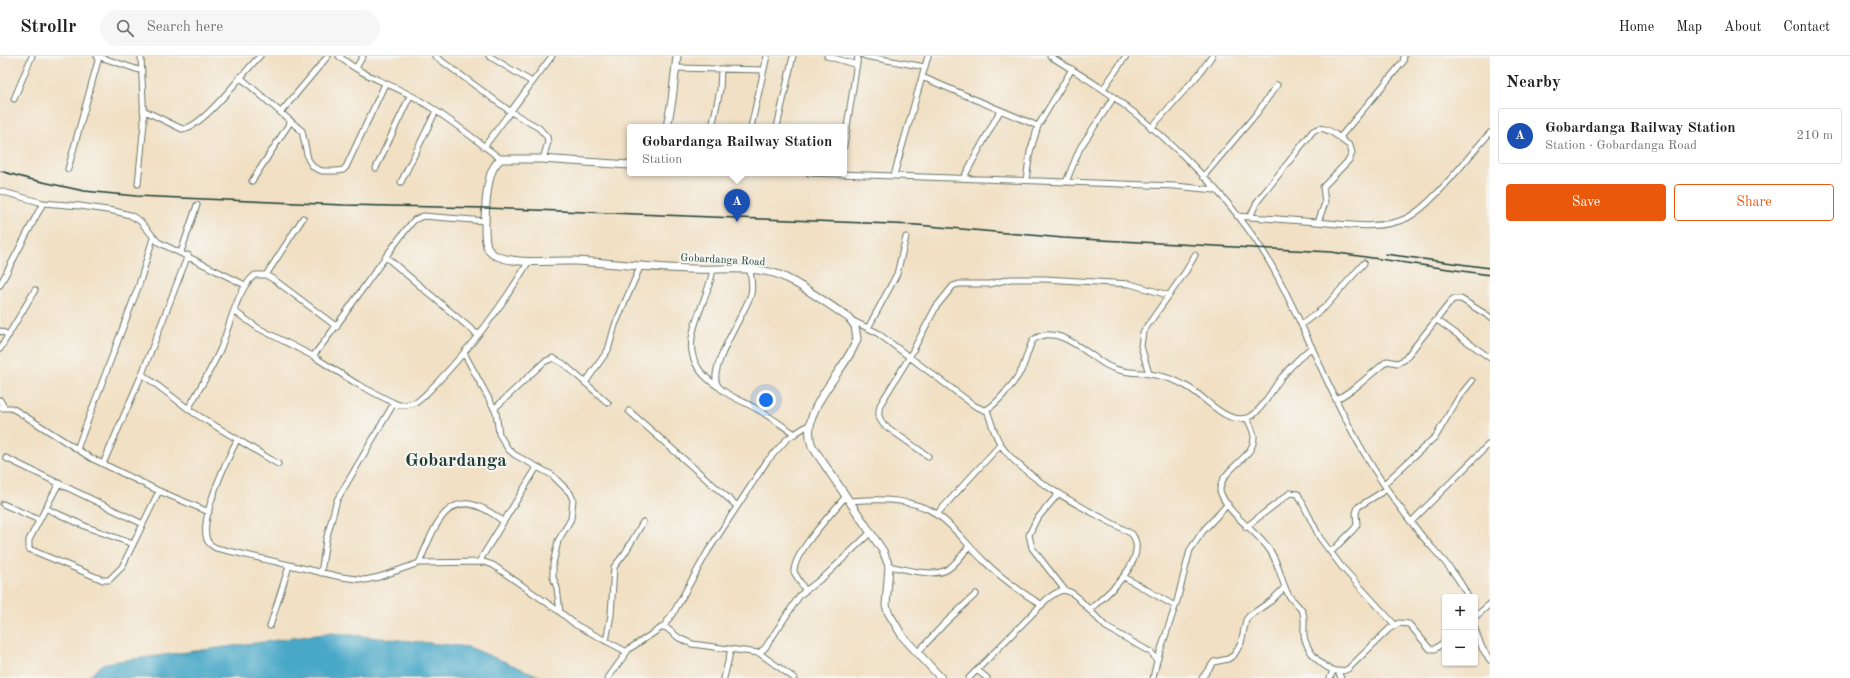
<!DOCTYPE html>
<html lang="en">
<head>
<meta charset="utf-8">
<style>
  :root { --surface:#fff; --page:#f6f6f6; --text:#202124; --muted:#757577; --line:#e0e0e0; --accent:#ea580c }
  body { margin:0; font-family:"Old Standard TT",serif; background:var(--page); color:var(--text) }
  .controls { position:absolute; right:12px; bottom:12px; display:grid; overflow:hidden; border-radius:4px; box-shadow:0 1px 3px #0004 }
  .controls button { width:36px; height:36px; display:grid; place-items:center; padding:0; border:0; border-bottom:1px solid var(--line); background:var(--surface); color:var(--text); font:20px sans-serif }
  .you { position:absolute; left:766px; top:344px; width:14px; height:14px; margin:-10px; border:3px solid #fff; border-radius:50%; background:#1a73e8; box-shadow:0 0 0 6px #1a73e833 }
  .badge { display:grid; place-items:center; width:26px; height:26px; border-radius:50%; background:var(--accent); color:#fff; font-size:13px; font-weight:700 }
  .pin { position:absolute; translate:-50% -33px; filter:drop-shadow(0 1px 2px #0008) }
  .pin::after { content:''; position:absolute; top:21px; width:14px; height:12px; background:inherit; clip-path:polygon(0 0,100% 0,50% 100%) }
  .popup { position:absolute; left:627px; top:68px; width:220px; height:52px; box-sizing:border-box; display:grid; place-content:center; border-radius:4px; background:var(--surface); filter:drop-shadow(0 1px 3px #0005); font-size:13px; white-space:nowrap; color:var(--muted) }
  .popup b { font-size:15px; color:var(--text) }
  .popup::after { content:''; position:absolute; left:50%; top:100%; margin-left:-8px; border:8px solid transparent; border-top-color:var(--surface) }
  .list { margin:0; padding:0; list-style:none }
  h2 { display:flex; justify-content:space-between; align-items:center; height:52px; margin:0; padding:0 16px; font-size:17px }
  h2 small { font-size:13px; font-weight:400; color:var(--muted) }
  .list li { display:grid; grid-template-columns:26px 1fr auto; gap:12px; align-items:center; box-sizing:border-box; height:56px; margin:0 8px 8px; padding:0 8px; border:1px solid var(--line); border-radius:4px }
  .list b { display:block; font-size:15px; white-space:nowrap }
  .list p { margin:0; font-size:13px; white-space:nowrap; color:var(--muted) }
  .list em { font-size:13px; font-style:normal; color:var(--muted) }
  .actions { display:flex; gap:8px; padding:12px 16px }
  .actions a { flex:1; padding:9px 0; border:1px solid var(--accent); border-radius:4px; text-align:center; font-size:14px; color:var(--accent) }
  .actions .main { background:var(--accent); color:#fff }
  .icon { flex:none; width:22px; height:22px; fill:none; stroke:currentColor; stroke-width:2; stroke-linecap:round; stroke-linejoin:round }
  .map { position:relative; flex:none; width:1490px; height:622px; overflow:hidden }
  header { display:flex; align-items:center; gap:24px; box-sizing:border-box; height:56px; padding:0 20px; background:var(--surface); border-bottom:1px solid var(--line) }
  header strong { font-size:19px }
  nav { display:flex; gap:22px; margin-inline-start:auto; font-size:14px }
  .search { width:280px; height:36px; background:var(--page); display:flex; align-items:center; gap:10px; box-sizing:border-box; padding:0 14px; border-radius:22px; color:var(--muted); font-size:15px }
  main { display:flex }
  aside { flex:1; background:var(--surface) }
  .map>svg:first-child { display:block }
  .water { fill:#48a8c7; stroke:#34727e }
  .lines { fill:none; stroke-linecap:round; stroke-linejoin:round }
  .minor-casing { stroke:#687666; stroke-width:7 }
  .secondary-casing { stroke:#687666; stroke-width:9 }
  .minor { stroke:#fff; stroke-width:5 }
  .secondary { stroke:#fff; stroke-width:7 }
  .rail { stroke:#1f3d34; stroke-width:1.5 }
  .labels { text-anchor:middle; stroke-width:4; stroke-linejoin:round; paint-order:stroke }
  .street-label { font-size:11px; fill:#1f3d34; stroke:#f6f6f2 }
  .town-label { font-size:19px; font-weight:bold; fill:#1f3d34; stroke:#f6f6f2 }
</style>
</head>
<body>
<header>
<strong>Strollr</strong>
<div class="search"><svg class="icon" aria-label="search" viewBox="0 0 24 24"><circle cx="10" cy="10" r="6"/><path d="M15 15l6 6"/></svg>Search here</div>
<nav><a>Home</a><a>Map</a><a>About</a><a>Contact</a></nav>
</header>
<main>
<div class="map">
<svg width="1490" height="622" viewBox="0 0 1490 622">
  <rect width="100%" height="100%" fill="#f6f6f2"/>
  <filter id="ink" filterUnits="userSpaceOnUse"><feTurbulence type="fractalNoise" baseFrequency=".025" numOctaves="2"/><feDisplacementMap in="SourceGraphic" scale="8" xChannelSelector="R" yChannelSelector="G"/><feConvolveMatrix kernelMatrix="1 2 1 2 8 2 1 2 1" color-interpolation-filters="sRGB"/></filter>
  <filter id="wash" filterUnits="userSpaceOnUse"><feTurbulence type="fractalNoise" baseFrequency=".012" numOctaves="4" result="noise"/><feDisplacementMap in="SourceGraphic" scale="16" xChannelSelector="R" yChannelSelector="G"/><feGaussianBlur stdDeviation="0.9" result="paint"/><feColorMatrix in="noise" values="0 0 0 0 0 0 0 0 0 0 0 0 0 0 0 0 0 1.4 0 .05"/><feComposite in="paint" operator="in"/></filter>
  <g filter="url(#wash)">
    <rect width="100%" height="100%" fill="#f1e0c4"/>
    <path class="water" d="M331,577l138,14 75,31h-457l17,-15z"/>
  </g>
  <g filter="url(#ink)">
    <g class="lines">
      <g class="minor-casing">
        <path id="minor" d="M97,0l45,15
          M339,0c25,22 54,28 80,44 29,17 55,39 82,59
          M435,0l76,56 28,16 8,9 1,5 -5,17
          M489,0l43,26
          M827,0l30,9
          M865,0l60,11
          M1050,0c22,14 44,26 65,42 59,44 122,105 158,170 34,62 57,128 93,188 16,28 36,55 56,80 16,19 36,38 46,61
          M356,12l7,-12
          M676,12l88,2
          M240,21l62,54 6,28 5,8 9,4h15l6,-1 3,-3 39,-83
          M922,21l116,49
          M1103,33l23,-33
          M14,43l18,-43
          M143,54l39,19c21,-1 61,-57 78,-73
          M281,56l47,-56
          M712,71l8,-37 1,-21
          M751,71l16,-71
          M777,71l16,-71
          M1151,72l48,-54 13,-18
          M844,90l14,-90
          M484,91l68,-91
          M376,112l34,-72
          M68,113l31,-112
          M809,117l285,10 81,3 40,4
          M894,119l34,-119
          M964,121l36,-66
          M1203,121l54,-64 20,-28
          M1026,124l4,-28 8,-26 34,-57
          M252,125l39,-60
          M401,126l35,-71
          M1066,126l14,-34 34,-51
          M138,128l6,-61 -3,-67
          M0,135l43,12 37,3 34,5 16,4 10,6 18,21 87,43
          M1237,160c26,2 52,4 79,6 29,2 63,9 91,-4 26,-13 61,-62 83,-85
          M1250,161l7,-15 56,-71c10,-7 19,2 28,7
          M1318,166l7,-19 -2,-16 26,-27 3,-7 -2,-7 -8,-6 -1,-4 62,-74 1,-6
          M181,196l16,-47
          M386,201l92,78
          M713,213c-7,44 -47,83 4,117
          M750,214c1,8 3,16 1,24 -5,18 -47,79 -32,93 8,9 24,14 34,20 15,8 28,18 42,27
          M266,219l37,-57
          M0,229l43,-82
          M234,255l24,17 55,28 44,28 37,19 5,2h7l11,-3 7,-6c40,-40 76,-86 105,-135
          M1437,264l53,38
          M853,265l23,11 99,74 9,4c10,-1 33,-31 38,-41 4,-9 6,-20 11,-29 25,-18 54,15 75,26 13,7 28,6 42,8 12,2 24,5 34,11 20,9 39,39 63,33 13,-3 26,-31 35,-41 9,-11 19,-21 30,-30
          M1302,268l23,-17 39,-44
          M868,272l29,-54 9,-37
          M0,275l9,4
          M0,293l35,-59
          M464,297l32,59 3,22 9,15 7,6 37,20 18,18 3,7 -2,19 -13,22 -5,23v13l4,11 3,24 16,13 51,27
          M313,300c36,-44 65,-93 101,-136l9,-4 63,5
          M142,318l52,39 84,51
          M1149,318l-8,-28 2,-14 43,-61 9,-16
          M585,327l23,-33 7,-25 26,-60
          M0,344l4,7
          M1336,344l20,-13 31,-26 10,2 7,-3 49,-61h8l29,18
          M0,352h11l6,3 74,47 68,33 50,21
          M188,353c11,-19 23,-39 32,-59 9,-21 17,-62 35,-75h11l10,6 61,46
          M494,353l50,-47 9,-4 11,6 44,39
          M987,354c5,15 9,30 19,42 32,36 85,59 126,82 18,25 -25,61 -43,76
          M629,355l108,95
          M1247,362c3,6 6,12 7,18 1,23 -34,32 -34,55 9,26 37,39 51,61 8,13 10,28 17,42 4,7 12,12 15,19 3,8 -1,19 2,27 5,16 26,38 43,29l41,-40 10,-6 10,1 21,25h5l10,-8
          M237,384c-10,20 -38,78 -30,100 2,4 5,6 9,8l125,29 24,3 14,-3 40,-14 65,-1 9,3 67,47
          M77,393l62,-164 14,-47
          M928,400l-44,-31c-6,-7 -6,-11 -4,-20l30,-49 26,-49 17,-21 6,-2h31l20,-5h35l85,5 38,11
          M6,402l137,66
          M103,408l39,-90 46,-119
          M59,427l-30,57v9l74,31h6l13,-13 37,-76
          M1384,428l52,-48 23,-39 13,-16
          M1059,437l-23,27 -7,15 3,13 32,41
          M850,445c26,-2 53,-3 78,8 22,11 38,35 56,52 17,17 37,31 58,44
          M3,448l36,16
          M45,452l42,19 46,17
          M936,459l65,-71
          M1411,466l77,-77
          M1246,471l44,-34 8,1 22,44 21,28 54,59
          M1331,496l23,-23 3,-4 -1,-12 2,-6 29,-18
          M479,506l58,-95
          M419,507c13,-28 25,-75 65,-54 7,3 13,8 19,12
          M889,510c15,3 46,12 59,3 8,-5 15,-15 21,-23
          M321,517l5,-33 11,-40 57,-97
          M1124,521l51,29
          M805,534l-11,-18c-1,-19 39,-60 52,-76
          M1475,561l15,-13
          M270,570l19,-60
          M664,570l15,12 13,6 67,9 6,-5 35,-53 26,-20 45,-43
          M1475,573l7,19 8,12
          M606,585l5,-26 3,-48 11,-14 18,-31
          M918,596l27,-29 31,-29
          M759,597l35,25
          M1157,605l20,-60 13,-51 13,-19 25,-27
          M977,614l10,8
          M1338,616l3,6
          M608,622l21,-29 35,-23 11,-16 33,-59 59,-90 21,-23 22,-14
          M724,622l7,-29
          M969,622l78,-79c11,-8 17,-13 29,-3l30,31 46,26 5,8 -4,17
          M1202,622l12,-16 14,-3 6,-4 7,-12 5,-23 3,-4 22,-15 14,-14
          M1330,622l3,-7"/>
      </g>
      <g class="secondary-casing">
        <path id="secondary" d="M667,71l5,-27 5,-44
          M630,109l-89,-6h-40c-5,4 -7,7 -9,12 -6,14 -10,65 -4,78 2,3 5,6 9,7 20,9 56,4 78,5 39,2 78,7 117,8 27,1 55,-3 82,4 20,6 57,33 75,45l6,8 2,13c-11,33 -59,70 -45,107l71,105 6,15 -3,39 2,7 15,25 38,41"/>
      </g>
      <use href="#minor" class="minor"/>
      <use href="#secondary" class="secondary"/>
      <path class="rail" d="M0,115l29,8 55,12 52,5 208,9 142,3 431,17 146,13 268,14 159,23
        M1385,198l105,14"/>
    </g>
  </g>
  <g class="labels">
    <g class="street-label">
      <text transform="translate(723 203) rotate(3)" y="4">Gobardanga Road</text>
    </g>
    <g class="town-label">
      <text x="456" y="410">Gobardanga</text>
    </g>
  </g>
</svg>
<div class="controls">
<button>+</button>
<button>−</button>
</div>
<div class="you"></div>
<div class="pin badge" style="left:737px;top:166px;background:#1a4fb4">A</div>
<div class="popup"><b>Gobardanga Railway Station</b>Station</div>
</div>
<aside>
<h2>Nearby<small></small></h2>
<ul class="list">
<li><span class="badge" style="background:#1a4fb4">A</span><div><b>Gobardanga Railway Station</b><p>Station · Gobardanga Road</p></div><em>210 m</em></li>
</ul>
<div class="actions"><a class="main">Save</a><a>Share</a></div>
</aside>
</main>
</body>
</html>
